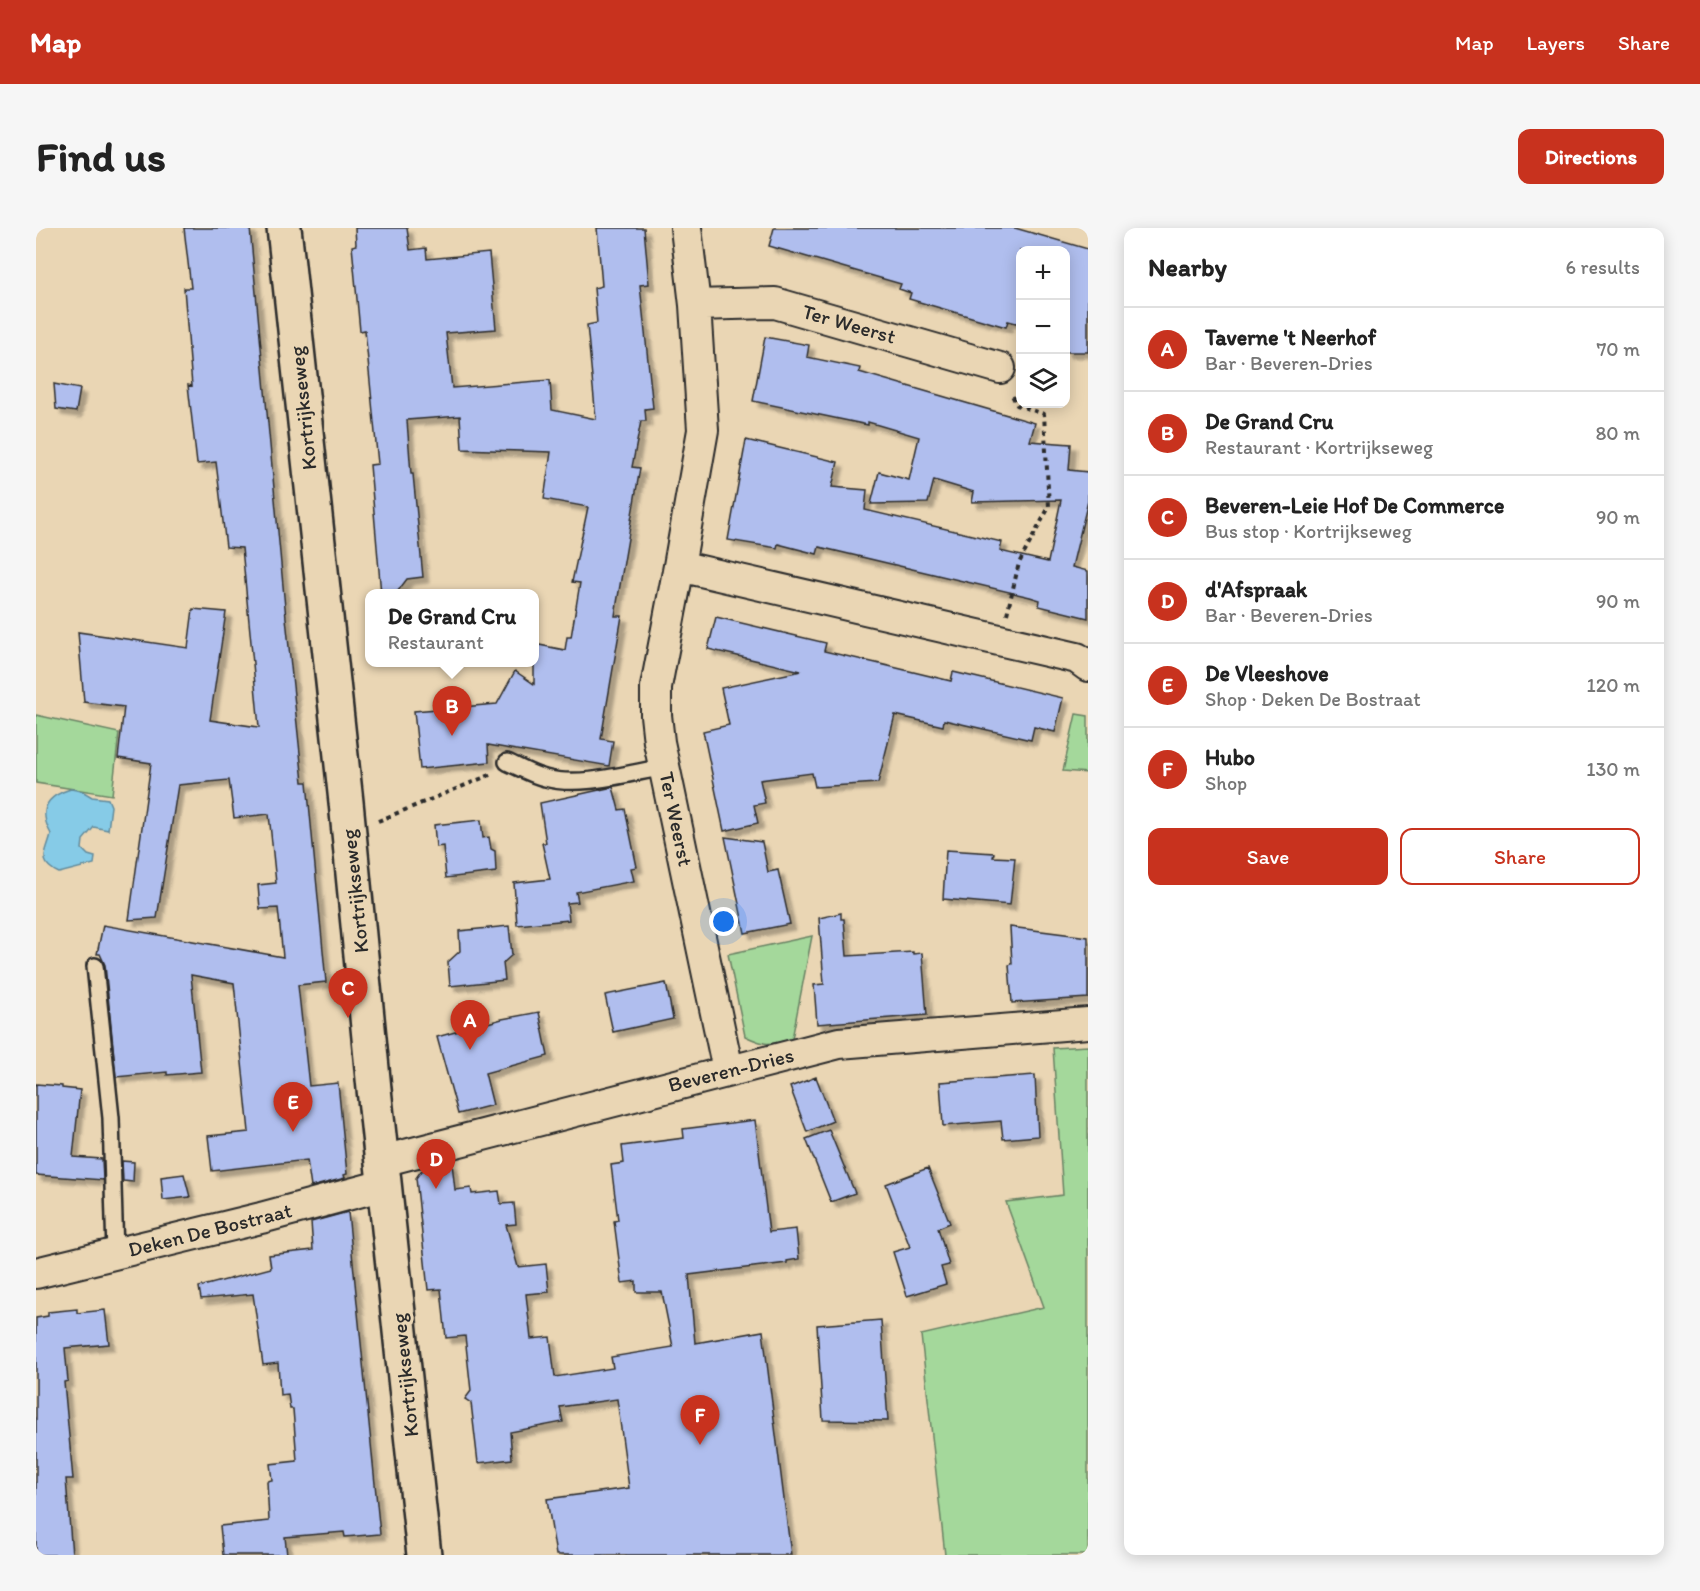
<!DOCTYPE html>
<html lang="en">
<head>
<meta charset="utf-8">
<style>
  :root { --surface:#fff; --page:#f6f6f6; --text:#222; --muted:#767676; --line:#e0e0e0; --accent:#c8321e }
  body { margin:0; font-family:Itim,sans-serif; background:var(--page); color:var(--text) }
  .controls { position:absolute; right:18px; top:18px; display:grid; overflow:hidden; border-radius:12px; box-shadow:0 3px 15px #0003 }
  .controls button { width:54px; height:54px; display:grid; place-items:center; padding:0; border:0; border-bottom:2px solid var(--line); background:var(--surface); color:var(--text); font:30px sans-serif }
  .you { position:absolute; left:688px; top:694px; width:21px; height:21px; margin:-15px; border:4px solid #fff; border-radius:50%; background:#1a73e8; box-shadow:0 0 0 9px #1a73e833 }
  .badge { display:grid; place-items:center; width:39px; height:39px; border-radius:50%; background:var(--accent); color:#fff; font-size:20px; font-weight:700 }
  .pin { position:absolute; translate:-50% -50px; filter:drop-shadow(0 2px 3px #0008) }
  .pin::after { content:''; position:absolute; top:32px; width:21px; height:18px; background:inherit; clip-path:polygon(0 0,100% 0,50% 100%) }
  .popup { position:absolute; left:329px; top:361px; width:174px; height:78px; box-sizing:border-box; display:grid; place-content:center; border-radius:12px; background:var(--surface); filter:drop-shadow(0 2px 4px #0005); font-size:20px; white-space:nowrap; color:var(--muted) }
  .popup b { font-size:22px; color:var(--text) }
  .popup::after { content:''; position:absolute; left:50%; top:100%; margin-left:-12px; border:12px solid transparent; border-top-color:var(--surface) }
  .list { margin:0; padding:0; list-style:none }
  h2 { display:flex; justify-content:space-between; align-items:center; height:78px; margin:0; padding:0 24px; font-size:26px }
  h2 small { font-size:20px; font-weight:400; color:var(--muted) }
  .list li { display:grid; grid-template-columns:39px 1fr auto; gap:18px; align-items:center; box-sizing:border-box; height:84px; padding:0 24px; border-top:2px solid var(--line) }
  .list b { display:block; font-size:22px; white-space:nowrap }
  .list p { margin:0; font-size:20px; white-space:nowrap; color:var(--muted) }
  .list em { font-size:20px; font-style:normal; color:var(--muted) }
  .actions { display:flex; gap:12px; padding:18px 24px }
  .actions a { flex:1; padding:14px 0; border:2px solid var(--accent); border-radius:12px; text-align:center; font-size:21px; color:var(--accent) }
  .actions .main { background:var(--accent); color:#fff }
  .icon { flex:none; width:33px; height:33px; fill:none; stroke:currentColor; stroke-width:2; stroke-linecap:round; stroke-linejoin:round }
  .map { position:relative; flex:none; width:1052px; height:1327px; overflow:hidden; border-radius:12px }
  header { display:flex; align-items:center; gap:36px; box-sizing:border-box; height:84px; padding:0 30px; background:var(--accent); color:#fff }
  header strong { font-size:28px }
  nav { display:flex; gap:33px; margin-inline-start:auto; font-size:21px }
  .intro { display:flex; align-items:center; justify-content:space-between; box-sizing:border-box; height:144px; padding:0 36px }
  h1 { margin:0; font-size:42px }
  .button { padding:15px 27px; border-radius:12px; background:var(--accent); color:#fff; font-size:21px; font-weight:700 }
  main { display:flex; gap:36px; padding:0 36px }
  aside { flex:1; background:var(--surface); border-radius:12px; box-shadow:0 3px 15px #0003 }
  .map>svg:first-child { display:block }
  .green { fill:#a4d89b; stroke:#688263; stroke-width:1.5 }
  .water { fill:#86cbe7; stroke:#628b9c; stroke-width:1.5 }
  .building { fill:#b0beee; stroke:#2b2b2b; stroke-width:1.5; filter:url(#shadow) }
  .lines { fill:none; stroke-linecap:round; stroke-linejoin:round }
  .lane-casing { stroke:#2b2b2b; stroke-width:20 }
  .street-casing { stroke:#2b2b2b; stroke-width:34 }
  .primary-casing { stroke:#2b2b2b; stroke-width:38 }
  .path { stroke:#2b2b2b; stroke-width:4; stroke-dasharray:4.5 4.5; stroke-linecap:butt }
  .lane { stroke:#ead6b4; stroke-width:15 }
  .street { stroke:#ead6b4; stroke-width:30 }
  .primary { stroke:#ead6b4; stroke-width:33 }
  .labels { text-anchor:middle; stroke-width:6; stroke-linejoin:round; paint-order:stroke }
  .street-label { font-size:21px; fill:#2b2b2b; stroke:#ead6b4 }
</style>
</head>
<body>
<header>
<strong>Map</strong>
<nav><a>Map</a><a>Layers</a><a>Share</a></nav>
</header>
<div class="intro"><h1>Find us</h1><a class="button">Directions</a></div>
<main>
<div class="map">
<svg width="1052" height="1327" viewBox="0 0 1052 1327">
  <defs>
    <filter id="shadow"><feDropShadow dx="5.5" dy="5.5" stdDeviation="1.5" flood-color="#0004"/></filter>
  </defs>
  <rect width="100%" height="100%" fill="#ead6b4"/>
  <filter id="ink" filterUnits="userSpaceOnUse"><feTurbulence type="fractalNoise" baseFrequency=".0167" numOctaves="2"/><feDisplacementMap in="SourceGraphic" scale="12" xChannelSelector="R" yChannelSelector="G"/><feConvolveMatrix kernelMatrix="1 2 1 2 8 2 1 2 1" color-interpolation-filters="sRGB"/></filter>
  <g filter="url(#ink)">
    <path class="green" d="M1040,486l12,2v57l-25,-2z
      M0,487l83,18 -7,62 -76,-12z
      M776,708l-20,103c-23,6 -26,7 -47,-3l-17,-82z
      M1052,818v509h-143l-24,-220 123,-28 -38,-105 57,-7 -10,-147z"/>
    <path class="water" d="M35,561l11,2 10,6 16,2 3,7 -3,24 -14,-3 -11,13 -1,9 6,6 7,2 -1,7 -35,9c-23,-11 -12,-21 -8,-39 -13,-24 -5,-38 20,-45z"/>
    <path class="building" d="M148,0h66l36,390 17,164h4l19,200 -28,3 11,101 29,-3 9,91 -3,1 1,3 -34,9 -4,-27 -95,11 -4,-35 41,-4 -15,-149 -43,-8 10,97 -34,3v-3l-51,5 -11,-112 -5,-11h-3l6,-29 180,32 -5,-49 -18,1 -2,-24 18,-2 -7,-69 -35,4 -5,-38 -51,5 -21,133 -28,2 22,-157 -33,-5 6,-51 -40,-5 -6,-70 110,16 5,-39 33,3 -16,108 49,7 -17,-179 -16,-1 -10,-85 -19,2 -9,-79 4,1 -8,-98h7z
      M319,0h52l3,22 16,-2 1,11 62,-6 7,76 -50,4 6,55 98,-8 2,30 44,9 -9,-94 10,-2 -3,-35 8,-2 -5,-58h47l5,56 -9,1 13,123 -8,1 1,12h-5l-9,46 8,1 -23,135 -2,13h7l-21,123 12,2 -4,25 -121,-21 1,17 -69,7 -6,-58 83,-7 18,-33 19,13v-40l31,6 2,-13h4l9,-54 -8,-1 16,-75 -44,-8 7,-47 -89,-3 -2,-33 -53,4 4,54h2l10,103 -16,2 -9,12 -6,3h-11l-11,-129 8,-1 -13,-134 -5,1 -8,-85 4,-1z
      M738,0h241l73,21v103h-23v-102h-45v74l-12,-3 -2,6 -97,-28 2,-6 -12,-4 2,-5 -132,-38z
      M729,109l44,8 -2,12 53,11 -1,4 176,51 -5,18 41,3 -2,26 19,2v29l-16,66 16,4v47l-49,-12 1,-6 -10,-3 -211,-50 -2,7 -39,-10 -1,4 -49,-8 18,-100 92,22 -6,25 35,3 -2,20 137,32 -2,9 48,11 13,-62 -89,2 2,-10 -40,-12 -6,23 -57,1 8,-32 30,8 10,-43 -51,-15v3l-115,-24z
      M18,156l26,5 -4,23 -20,-3z
      M680,389l110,26 -2,8 52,12 75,18 2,-9 110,26 -8,34 -21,-5 -3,13 -87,-20 -1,6 -48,-11 -17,68 -63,4 -3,-14 -52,7 5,23 -11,2 4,18 -34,8 -21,-100 26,-6 -8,-37 80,-17 -93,-22z
      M577,559l6,23 6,-1 12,58 -6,1 3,13 -58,11 2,10 -11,1 2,17 -52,5 -3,-42 36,-4 -8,-36h4l-6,-40z
      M445,592l2,18 6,-1 2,12 4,2 1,21 -50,6 -3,-32 -7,1 -2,-22z
      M689,609l37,5 6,30 10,-2 12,54 -45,9z
      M910,622l48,3 -1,4 22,1 -5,47 -67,-6z
      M805,685v6h3l3,37 66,-4v2l9,-1 5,62 -110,9 -3,-39 10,-1 -5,-66z
      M473,698l3,29 -9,8 2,17 -55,6 -2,-24 12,-11 -1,-20z
      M974,699l78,10v61l-76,5 -3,-38 3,-1z
      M630,755l7,36 -60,13 -8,-37z
      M503,784l9,44 -63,17 8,32 -35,9 -21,-77 65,-18z
      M999,847l3,61 -35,3 -2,-18 -58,5 -3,-44z
      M780,849l17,44 -26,11 -17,-45z
      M0,856l26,2v2l18,2 -7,67 29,2 1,21 -67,-5z
      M719,892l14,112 27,-3 3,30 -12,2v2l-98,12 6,68 68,-12 28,224h-235l-9,-56 82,-11 -12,-89 -57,8 3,15 -53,10 2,27 -34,4 -7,-60 -6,-4 6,-8 -6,-55 -19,2 -5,-49 -13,1 -12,-112 5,-7 31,-8 3,27 16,-2 1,6 27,-3 2,13 13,-1 2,21 -10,1 12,42 28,-3 3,28 -23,2 5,45 19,-2 5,40 58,-9 -2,-11 62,-10 -11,-55h-26v-11l-14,2 -8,-62 4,-1 -7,-55 13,-2 -2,-17 62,-8 -1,-9z
      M793,902l26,63 -24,9 -25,-63z
      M86,933l12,1 -1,20 -10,-1z
      M892,940l22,55 -12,5 11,37 -8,2 5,17 -39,12 -14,-44 17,-5 -24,-63z
      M148,946l6,23 -27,3 -2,-23z
      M312,984l32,322 -35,3 -1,-5 -59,5 2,18h-64l-3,-29 49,-5 -2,-40 5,-1 -2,-16 27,-3 -4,-52h-3l-2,-15 -8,1 -2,-32 -15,2 -10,-71 -52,5 -2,-12 72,-19 -2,-13 44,-5 -2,-28z
      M41,1081v4l28,-3 4,34 -44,4 3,33 -4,1 9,97h-7l6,76h-36v-237l12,-2v-4z
      M845,1092l7,101 -65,-1 -6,-95z"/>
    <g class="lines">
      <g class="lane-casing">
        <path id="lane" d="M471,534c12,5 25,13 38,16 35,10 84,-5 120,-11
          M59,738l16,152 4,136"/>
      </g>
      <g class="street-casing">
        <path id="street" d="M650,0l9,77 8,125 -24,136 -23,121v28l3,27 69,328
          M659,77l80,-2 225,65
          M643,338l398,92 11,8
          M346,933l457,-118 249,-20
          M0,1045l225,-55 123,-33"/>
      </g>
      <g class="primary-casing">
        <path id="primary" d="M248,0l62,574 28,287 50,466"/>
      </g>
      <path class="path" d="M971,386l12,-51 30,-56 -5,-93 -27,-9 -6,-12
        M342,593l112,-46"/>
      <use href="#lane" class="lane"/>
      <use href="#street" class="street"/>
      <use href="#primary" class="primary"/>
    </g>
  </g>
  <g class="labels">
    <g class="street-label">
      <text transform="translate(813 96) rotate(16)" y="7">Ter Weerst</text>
      <text transform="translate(267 180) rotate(-96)" y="7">Kortrijkseweg</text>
      <text transform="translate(640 591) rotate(78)" y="7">Ter Weerst</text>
      <text transform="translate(319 663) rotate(-96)" y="7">Kortrijkseweg</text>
      <text transform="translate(695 842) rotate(-14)" y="7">Beveren-Dries</text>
      <text transform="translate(174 1002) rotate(-14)" y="7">Deken De Bostraat</text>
      <text transform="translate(369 1147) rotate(-96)" y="7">Kortrijkseweg</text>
    </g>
  </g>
</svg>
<div class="controls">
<button>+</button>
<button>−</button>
<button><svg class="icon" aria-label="layers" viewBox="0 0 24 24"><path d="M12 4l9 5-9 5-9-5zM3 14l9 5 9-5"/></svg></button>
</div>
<div class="you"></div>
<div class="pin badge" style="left:434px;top:822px">A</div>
<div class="pin badge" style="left:416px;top:508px">B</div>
<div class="popup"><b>De Grand Cru</b>Restaurant</div>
<div class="pin badge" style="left:312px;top:790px">C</div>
<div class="pin badge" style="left:400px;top:961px">D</div>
<div class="pin badge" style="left:257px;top:904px">E</div>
<div class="pin badge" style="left:664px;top:1217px">F</div>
</div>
<aside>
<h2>Nearby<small>6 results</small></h2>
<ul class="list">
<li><span class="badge">A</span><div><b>Taverne 't Neerhof</b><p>Bar · Beveren-Dries</p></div><em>70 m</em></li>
<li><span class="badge">B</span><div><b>De Grand Cru</b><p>Restaurant · Kortrijkseweg</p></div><em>80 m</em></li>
<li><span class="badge">C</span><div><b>Beveren-Leie Hof De Commerce</b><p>Bus stop · Kortrijkseweg</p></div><em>90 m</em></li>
<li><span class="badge">D</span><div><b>d'Afspraak</b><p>Bar · Beveren-Dries</p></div><em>90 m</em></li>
<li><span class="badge">E</span><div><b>De Vleeshove</b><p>Shop · Deken De Bostraat</p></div><em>120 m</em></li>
<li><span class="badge">F</span><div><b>Hubo</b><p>Shop</p></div><em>130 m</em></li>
</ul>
<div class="actions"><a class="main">Save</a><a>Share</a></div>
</aside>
</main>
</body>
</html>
